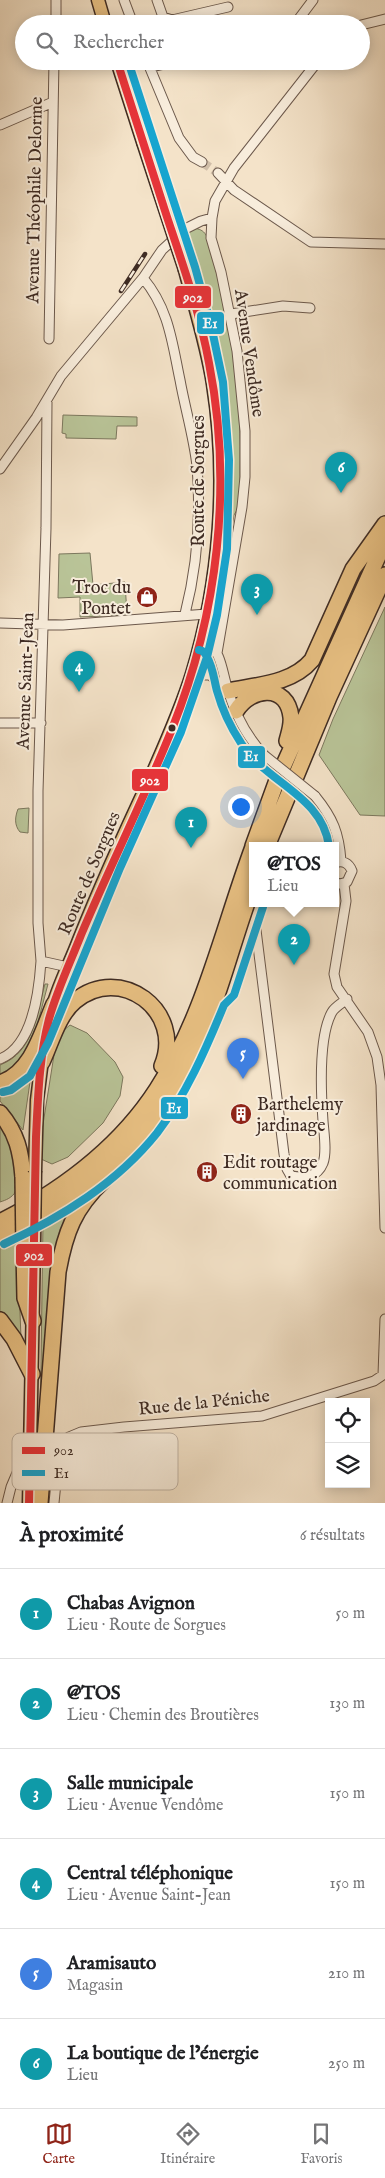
<!DOCTYPE html>
<html lang="fr">
<head>
<meta charset="utf-8">
<style>
  :root { --surface:#fff; --page:#f6f6f6; --text:#202124; --muted:#757577; --line:#e0e0e0; --accent:#8f2418 }
  body { margin:0; font-family:"IM FELL English",serif; background:var(--page); color:var(--text) }
  .controls { position:absolute; right:15px; bottom:15px; display:grid; overflow:hidden; border-radius:0px; box-shadow:0 2px 12px #0003 }
  .controls button { width:45px; height:45px; display:grid; place-items:center; padding:0; border:0; border-bottom:1px solid var(--line); background:var(--surface); color:var(--text); font:25px sans-serif }
  .you { position:absolute; left:240px; top:806px; width:18px; height:18px; margin:-12px; border:4px solid #fff; border-radius:50%; background:#1a73e8; box-shadow:0 0 0 8px #1a73e833 }
  .badge { display:grid; place-items:center; width:32px; height:32px; border-radius:50%; background:var(--accent); color:#fff; font-size:16px; font-weight:700 }
  .pin { position:absolute; translate:-50% -41px; filter:drop-shadow(0 1px 2px #0008) }
  .pin::after { content:''; position:absolute; top:26px; width:18px; height:15px; background:inherit; clip-path:polygon(0 0,100% 0,50% 100%) }
  .popup { position:absolute; left:249px; top:842px; width:90px; height:65px; box-sizing:border-box; display:grid; place-content:center; border-radius:0px; background:var(--surface); filter:drop-shadow(0 1px 4px #0005); font-size:16px; white-space:nowrap; color:var(--muted) }
  .popup b { font-size:19px; color:var(--text) }
  .popup::after { content:''; position:absolute; left:50%; top:100%; margin-left:-10px; border:10px solid transparent; border-top-color:var(--surface) }
  .list { margin:0; padding:0; list-style:none }
  h2 { display:flex; justify-content:space-between; align-items:center; height:65px; margin:0; padding:0 20px; font-size:21px }
  h2 small { font-size:16px; font-weight:400; color:var(--muted) }
  .list li { display:grid; grid-template-columns:32px 1fr auto; gap:15px; align-items:center; box-sizing:border-box; height:90px; padding:0 20px; border-top:1px solid var(--line) }
  .list b { display:block; font-size:19px; white-space:nowrap }
  .list p { margin:0; font-size:16px; white-space:nowrap; color:var(--muted) }
  .list em { font-size:16px; font-style:normal; color:var(--muted) }
  .icon { flex:none; width:28px; height:28px; fill:none; stroke:currentColor; stroke-width:2; stroke-linecap:round; stroke-linejoin:round }
  .map { position:relative; flex:none; width:385px; height:1503px; overflow:hidden }
  .search { position:absolute; background:var(--surface); box-shadow:0 2px 12px #0003; left:15px; right:15px; top:15px; height:55px; display:flex; align-items:center; gap:12px; box-sizing:border-box; padding:0 18px; border-radius:28px; color:var(--muted); font-size:19px }
  .sheet { height:605px; background:var(--surface) }
  nav { display:flex; justify-content:space-around; align-items:center; box-sizing:border-box; height:70px; border-top:1px solid var(--line); background:var(--surface); font-size:14px; color:var(--muted) }
  nav a { display:grid; justify-items:center; gap:2px }
  nav .on { color:var(--accent) }
  .map>svg:first-child { display:block }
  .green { fill:#b9c498; stroke:#7c785e }
  .lines { fill:none; stroke-linecap:round; stroke-linejoin:round }
  .street-tunnel { stroke:#d0bea8; stroke-width:9; stroke-dasharray:9 4.5; stroke-linecap:butt }
  .street-casing { stroke:#6c594c; stroke-width:11 }
  .primary-casing { stroke:#3e2b23; stroke-width:15 }
  .highway-casing { stroke:#3e2b23; stroke-width:18 }
  .street { stroke:#f8eddc; stroke-width:9 }
  .primary { stroke:#eac284; stroke-width:12 }
  .highway { stroke:#eac284; stroke-width:15 }
  .rail-casing { stroke:#3e2b23; stroke-width:4.5 }
  .rail { stroke:#f8eddc; stroke-width:2.5; stroke-dasharray:8; stroke-linecap:butt }
  .street-bridge-casing { stroke:#6c594c; stroke-width:11; stroke-linecap:butt }
  .primary-bridge-casing { stroke:#3e2b23; stroke-width:15; stroke-linecap:butt }
  .highway-bridge-casing { stroke:#3e2b23; stroke-width:18; stroke-linecap:butt }
  .street-bridge { stroke:#f8eddc; stroke-width:9 }
  .primary-bridge { stroke:#eac284; stroke-width:12 }
  .highway-bridge { stroke:#eac284; stroke-width:15 }
  .bus-1-casing { stroke:#f8eddc; stroke-width:11 }
  .bus-2-casing { stroke:#f8eddc; stroke-width:11 }
  .bus-1 { stroke:#e73439; stroke-width:8 }
  .bus-2 { stroke:#17a5d0; stroke-width:8 }
  .bus-dot { fill:#3e2b23; stroke:#f8eddc; stroke-width:2 }
  .labels { text-anchor:middle; stroke-width:4; stroke-linejoin:round; paint-order:stroke }
  .street-label { font-size:18px; fill:#3e2b23; stroke:#f8eddc }
  .poi-label { font-size:18px; fill:#3e2b23; stroke:#f8eddc; text-anchor:start }
  .key { fill:#f8eddc; stroke:#c0b3a4; stroke-width:1 }
  .key-label { font-size:14px; fill:#3e2b23 }
  .line-badge { stroke:#f8eddc; stroke-width:2 }
  .badge-label { font-size:14px; text-anchor:middle; font-weight:bold; fill:#fff }
</style>
</head>
<body>
<div class="map">
<svg width="385" height="1503" viewBox="0 0 385 1503">
  <rect width="100%" height="100%" fill="#f4e3c9"/>
  <filter id="stains"><feTurbulence type="fractalNoise" baseFrequency=".004" numOctaves="4"/><feColorMatrix values="0 0 0 0 .2 0 0 0 0 .09 0 0 0 0 .02 0 0 0 .5 -.17"/></filter>
  <radialGradient id="worn" r=".72"><stop offset=".6" stop-color="#630" stop-opacity="0"/><stop offset="1" stop-color="#630" stop-opacity=".3"/></radialGradient>
  <path class="green" d="M194,228c5,1 9,2 12,7 7,12 9,27 12,40 17,64 23,130 22,196 0,13 2,34 -6,44l-12,77 -4,1v-12l10,-105 -1,-38 -6,-49 -8,-46 -30,-109z
    M63,415l74,2v9h-20l-1,13 -50,-1v-4l-4,-1z
    M90,553l3,32 32,-3 2,33 -47,2v-20l-22,1 1,-44z
    M385,607v209l-25,-1 -41,-60 14,-36z
    M29,808l-1,25 -8,-1c-6,-7 -5,-15 -2,-23z
    M45,984h3l-15,57 -7,16 -26,23v-15c34,-13 36,-50 45,-81z
    M70,1025l17,8 28,29 8,15 -3,19 -17,27 -35,34 -16,7 -11,-5v-22l16,-101z
    M29,1072l2,3 -8,55 -23,-29v-11l11,-3z
    M0,1124c10,13 24,51 16,67 -4,7 -10,9 -16,11z
    M75,1203l-35,233 3,-214z
    M17,1235l4,103 -21,-24v-71z"/>
  <g class="lines">
    <path class="street-tunnel" d="M202,162l16,11"/>
    <g class="street-casing">
      <path id="street" d="M124,0l9,24
        M157,0l6,17 9,3 56,-13
        M56,24v-24
        M295,24l18,-24
        M361,25l24,-6
        M147,61l32,77 14,19 9,5
        M150,67l28,-6
        M0,125l53,-23
        M218,173l16,17 77,52 74,2
        M143,278c26,31 29,64 37,102 5,28 14,58 17,86 4,49 0,101 -12,148
        M231,314l52,-8 27,2
        M49,339l5,-278
        M47,402l-1,126 -8,263v132l3,38 27,6
        M0,469l36,-51 25,-42 82,-98 19,-28 23,-21 16,-8 11,-3
        M0,623l63,2 144,-11
        M201,640l6,1c15,12 15,32 21,49 7,24 18,46 36,65
        M217,653l25,-146 3,-30v-46l-8,-80 -16,-79 -10,-34 1,-20 3,-17 19,-33 84,-107
        M192,675h18l18,16
        M0,723h41
        M315,796c18,22 24,37 26,65
        M335,863c8,-3 14,0 17,8l-5,11 -7,2 -5,-1
        M344,884l2,17 -12,73 3,13 31,45 9,25 4,28 4,143
        M256,930l28,224 3,15 4,7c13,2 26,2 32,-13 4,-11 1,-29 0,-42 -2,-28 -5,-84 9,-109 3,-5 10,-9 15,-13
        M0,1059c33,-13 39,-67 41,-98
        M7,1503l4,-16 17,-40
        M54,1503l5,-51 3,-10 7,-5 12,-5 43,-5 138,-11 112,-35 9,-6 2,-56"/>
    </g>
    <g class="primary-casing">
      <path id="primary" d="M98,0l7,24
        M117,61l26,81
        M51,1013c6,-25 19,-49 28,-73 22,-55 46,-108 71,-161 15,-34 31,-69 42,-105 28,-92 36,-195 21,-290 -6,-39 -18,-76 -28,-114
        M35,1171l2,-71 6,-48
        M29,1503l5,-258"/>
    </g>
    <g class="highway-casing">
      <path id="highway" d="M228,691c29,-6 64,-7 84,-31l41,-91 32,-45
        M236,711c15,-24 51,-28 55,6 1,8 -2,16 -4,24
        M253,846l24,-66 108,-239
        M267,846l62,-149 56,-122
        M42,1062c9,-19 16,-47 33,-61 45,-38 110,10 87,65
        M0,1083c32,-10 42,-51 54,-79
        M0,1113c17,20 21,39 23,64
        M0,1222c62,-32 119,-74 157,-133 47,-72 66,-161 96,-242
        M0,1235c110,-49 176,-124 216,-237 13,-37 23,-75 37,-112
        M24,1251l1,47 8,23
        M0,1320l14,19 18,35
        M40,1503l18,-231c7,-39 16,-64 46,-92"/>
    </g>
    <use href="#street" class="street"/>
    <use href="#primary" class="primary"/>
    <use href="#highway" class="highway"/>
    <g class="rail-casing">
      <path id="rail" d="M121,291l24,-37"/>
    </g>
    <use href="#rail" class="rail"/>
    <g class="street-bridge-casing">
      <path id="street-bridge" d="M264,755l51,41"/>
    </g>
    <g class="primary-bridge-casing">
      <path id="primary-bridge" d="M143,142l42,128
        M34,1245l1,-74"/>
    </g>
    <g class="highway-bridge-casing">
      <path id="highway-bridge" d="M23,1177l1,74"/>
    </g>
    <use href="#street-bridge" class="street-bridge"/>
    <use href="#primary-bridge" class="primary-bridge"/>
    <use href="#highway-bridge" class="highway-bridge"/>
    <g class="bus-1-casing">
      <path id="bus-1" d="M29,1503l7,-366c2,-39 3,-79 13,-118 8,-29 21,-56 32,-84 29,-69 63,-136 91,-206 46,-115 61,-244 37,-366 -9,-50 -26,-98 -42,-146 -17,-52 -33,-104 -50,-156"/>
    </g>
    <g class="bus-2-casing">
      <path id="bus-2" d="M199,650c5,1 6,3 8,7 6,10 7,23 10,34 5,18 14,37 24,52 25,40 81,52 88,103
        M3,1092l8,-2 19,-14 18,-33 72,-175 61,-136 26,-75 10,-42 10,-66 2,-89 -6,-78 -12,-57 -16,-58 -67,-206
        M4,1244c58,-27 113,-61 153,-111 29,-38 49,-84 67,-128l10,-10 29,-88"/>
    </g>
    <use href="#bus-1" class="bus-1"/>
    <use href="#bus-2" class="bus-2"/>
  </g>
  <defs>
    <g id="shop-disc" transform="scale(1.125)"><circle r="9.5" fill="#8f2418" stroke="#f8eddc"/><path d="M-5-2.5h2.3a2.7 3.5 0 0 1 5.4 0H5L5.5 6h-11ZM-1.5-2.5h3a1.5 2.3 0 0 0-3 0Z" fill="#fff"/></g>
    <g id="building-disc" transform="scale(1.125)"><circle r="9.5" fill="#8f2418" stroke="#f8eddc"/><path d="M-4-6H4V6H1V3H-1V6H-4ZM-2.5-4.3h1.7v1.8h-1.7ZM.8-4.3h1.7v1.8H.8ZM-2.5-1h1.7V.8h-1.7ZM.8-1h1.7V.8H.8Z" fill="#fff"/></g>
  </defs>
  <g fill-rule="evenodd">
    <use href="#shop-disc" x="147" y="597"/>
    <use href="#building-disc" x="241" y="1114"/>
    <use href="#building-disc" x="207" y="1172"/>
  </g>
  <circle class="bus-dot" cx="172" cy="728" r="4.5"/>
  <g class="labels">
    <g class="street-label">
      <text transform="translate(34 200) rotate(-89)" y="6">Avenue Théophile Delorme</text>
      <text transform="translate(250 353) rotate(82)" y="6">Avenue Vendôme</text>
      <text transform="translate(198 481) rotate(-90)" y="6">Route de Sorgues</text>
      <text transform="translate(25 681) rotate(-88)" y="6">Avenue Saint-Jean</text>
      <text transform="translate(89 873) rotate(-67)" y="6">Route de Sorgues</text>
      <text transform="translate(204 1402) rotate(-6)" y="6">Rue de la Péniche</text>
    </g>
    <g class="poi-label">
      <text x="131" y="593" text-anchor="end">Troc du<tspan x="131" dy="21">Pontet</tspan></text>
      <text x="257" y="1110">Barthelemy<tspan x="257" dy="21">jardinage</tspan></text>
      <text x="223" y="1168">Edit routage<tspan x="223" dy="21">communication</tspan></text>
    </g>
  </g>
  <rect x="12" y="1433" width="166" height="57" rx="8" class="key"/>
  <rect x="22" y="1447" width="23" height="7" fill="#e73439"/>
  <rect x="22" y="1470" width="23" height="6" fill="#17a5d0"/>
  <g class="key-label">
    <text x="54" y="1455">902</text>
    <text x="54" y="1478">E1</text>
  </g>
  <g class="line-badge">
    <rect x="174" y="285" width="38" height="24" rx="5" fill="#e73439"/>
    <rect x="196" y="311" width="29" height="24" rx="5" fill="#17a5d0"/>
    <rect x="237" y="745" width="29" height="24" rx="5" fill="#17a5d0"/>
    <rect x="131" y="768" width="38" height="24" rx="5" fill="#e73439"/>
    <rect x="160" y="1096" width="29" height="24" rx="5" fill="#17a5d0"/>
    <rect x="15" y="1243" width="38" height="24" rx="5" fill="#e73439"/>
  </g>
  <g class="badge-label">
    <text x="193" y="302">902</text>
    <text x="210" y="328">E1</text>
    <text x="251" y="761">E1</text>
    <text x="150" y="785">902</text>
    <text x="174" y="1113">E1</text>
    <text x="34" y="1260">902</text>
  </g>
  <rect width="100%" height="100%" filter="url(#stains)"/>
  <rect width="100%" height="100%" fill="url(#worn)"/>
</svg>
<div class="controls">
<button><svg class="icon" aria-label="locate" viewBox="0 0 24 24"><circle cx="12" cy="12" r="6"/><path d="M12 2v4M12 18v4M2 12h4M18 12h4"/></svg></button>
<button><svg class="icon" aria-label="layers" viewBox="0 0 24 24"><path d="M12 4l9 5-9 5-9-5zM3 14l9 5 9-5"/></svg></button>
</div>
<div class="you"></div>
<div class="pin badge" style="left:191px;top:848px;background:#0f9aa8">1</div>
<div class="pin badge" style="left:294px;top:965px;background:#0f9aa8">2</div>
<div class="popup"><b>@TOS</b>Lieu</div>
<div class="pin badge" style="left:257px;top:615px;background:#0f9aa8">3</div>
<div class="pin badge" style="left:79px;top:692px;background:#0f9aa8">4</div>
<div class="pin badge" style="left:243px;top:1079px;background:#3f7fe0">5</div>
<div class="pin badge" style="left:341px;top:493px;background:#0f9aa8">6</div>
<div class="search"><svg class="icon" aria-label="search" viewBox="0 0 24 24"><circle cx="10" cy="10" r="6"/><path d="M15 15l6 6"/></svg>Rechercher</div>
</div>
<section class="sheet">
<h2>À proximité<small>6 résultats</small></h2>
<ul class="list">
<li><span class="badge" style="background:#0f9aa8">1</span><div><b>Chabas Avignon</b><p>Lieu · Route de Sorgues</p></div><em>50 m</em></li>
<li><span class="badge" style="background:#0f9aa8">2</span><div><b>@TOS</b><p>Lieu · Chemin des Broutières</p></div><em>130 m</em></li>
<li><span class="badge" style="background:#0f9aa8">3</span><div><b>Salle municipale</b><p>Lieu · Avenue Vendôme</p></div><em>150 m</em></li>
<li><span class="badge" style="background:#0f9aa8">4</span><div><b>Central téléphonique</b><p>Lieu · Avenue Saint-Jean</p></div><em>150 m</em></li>
<li><span class="badge" style="background:#3f7fe0">5</span><div><b>Aramisauto</b><p>Magasin</p></div><em>210 m</em></li>
<li><span class="badge" style="background:#0f9aa8">6</span><div><b>La boutique de l’énergie</b><p>Lieu</p></div><em>250 m</em></li>
</ul>
</section>
<nav>
<a class="on"><svg class="icon" aria-label="map" viewBox="0 0 24 24"><path d="M3 6l6-2 6 2 6-2v14l-6 2-6-2-6 2zM9 4v14M15 6v14"/></svg>Carte</a>
<a><svg class="icon" aria-label="directions" viewBox="0 0 24 24"><path d="M12 3l9 9-9 9-9-9zM9 14v-3h6M13 9l2 2-2 2"/></svg>Itinéraire</a>
<a><svg class="icon" aria-label="saved" viewBox="0 0 24 24"><path d="M7 4h10v16l-5-4-5 4z"/></svg>Favoris</a>
</nav>
</body>
</html>
